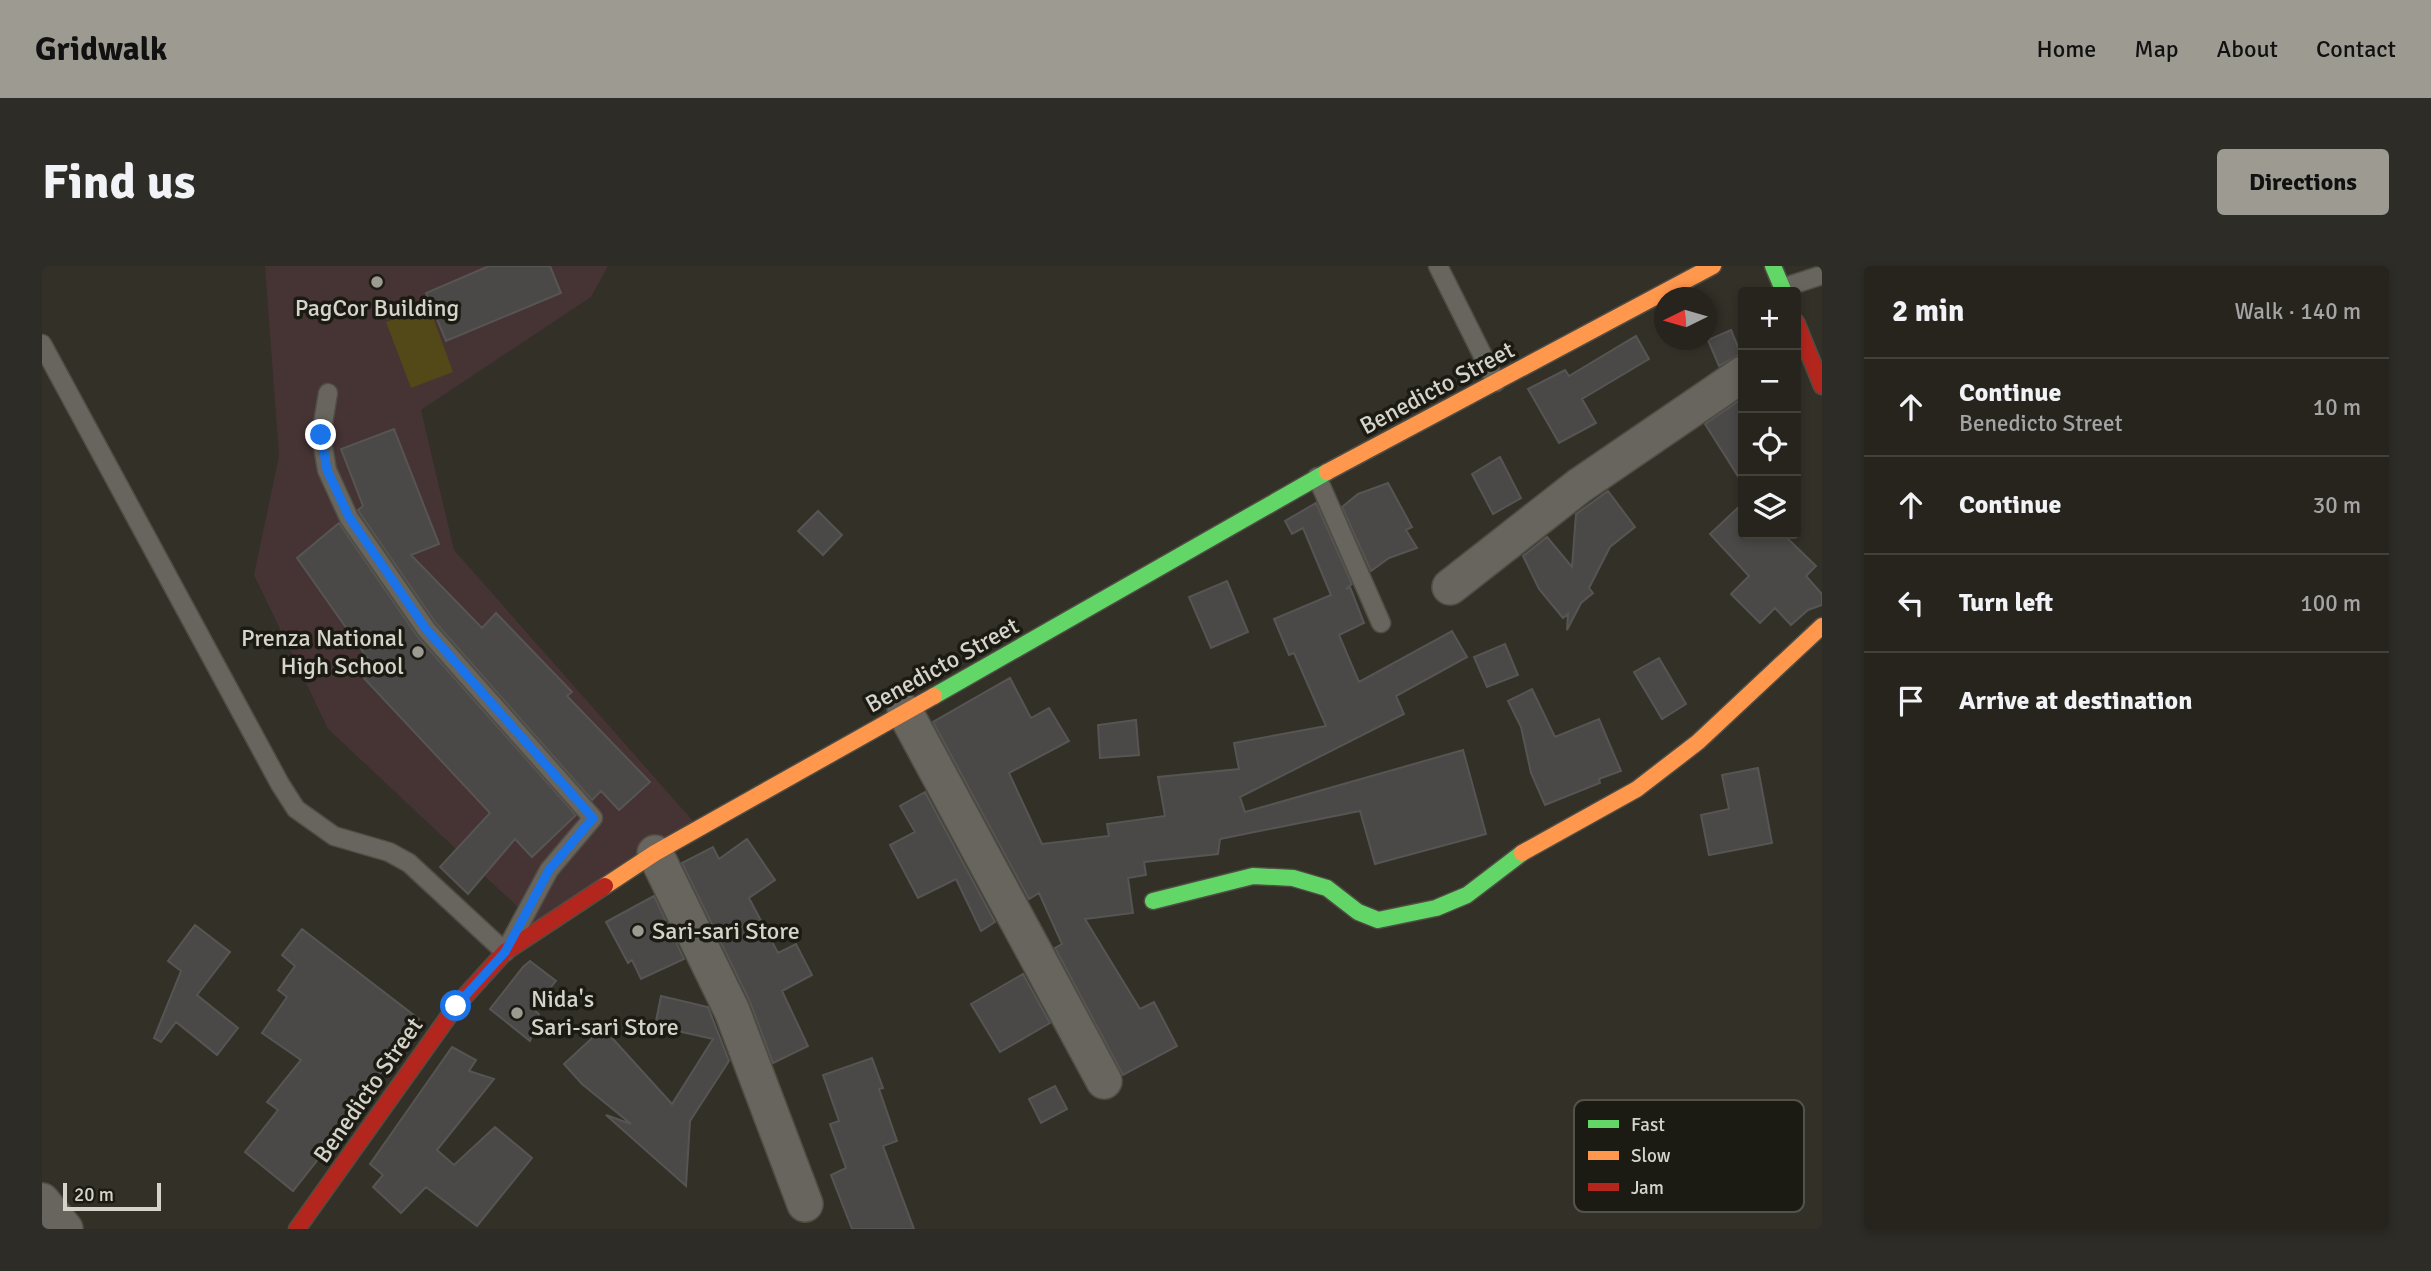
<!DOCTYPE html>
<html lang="en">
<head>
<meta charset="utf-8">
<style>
  :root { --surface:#26241d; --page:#2e2c26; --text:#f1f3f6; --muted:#a4a4a4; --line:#42413b; --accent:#9d9b91 }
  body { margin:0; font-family:Signika,sans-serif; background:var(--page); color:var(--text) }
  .controls { position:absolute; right:21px; top:21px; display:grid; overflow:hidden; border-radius:7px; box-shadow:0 4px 10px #0003 }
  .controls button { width:63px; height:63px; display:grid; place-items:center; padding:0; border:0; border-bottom:2px solid var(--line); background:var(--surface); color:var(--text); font:35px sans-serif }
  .compass { position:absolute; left:1612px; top:21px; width:63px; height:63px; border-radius:50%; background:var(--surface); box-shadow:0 4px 10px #0003; rotate:265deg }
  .scale { position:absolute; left:21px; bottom:18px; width:98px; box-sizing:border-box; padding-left:7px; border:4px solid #d6d4ca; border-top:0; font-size:19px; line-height:24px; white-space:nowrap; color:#d6d4ca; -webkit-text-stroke:5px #1c1b13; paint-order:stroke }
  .stop { position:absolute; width:21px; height:21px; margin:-16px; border:5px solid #1a73e8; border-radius:50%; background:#fff }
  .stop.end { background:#1a73e8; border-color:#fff; box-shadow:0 2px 7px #0008 }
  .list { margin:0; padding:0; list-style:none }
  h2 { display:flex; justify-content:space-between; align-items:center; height:91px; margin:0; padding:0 28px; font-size:30px }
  h2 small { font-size:23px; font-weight:400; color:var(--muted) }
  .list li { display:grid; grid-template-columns:46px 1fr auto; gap:21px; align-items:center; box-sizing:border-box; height:98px; padding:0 28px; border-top:2px solid var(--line) }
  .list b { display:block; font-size:26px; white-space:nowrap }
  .list p { margin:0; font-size:23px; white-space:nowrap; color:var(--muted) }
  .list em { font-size:23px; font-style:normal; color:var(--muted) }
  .icon { flex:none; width:38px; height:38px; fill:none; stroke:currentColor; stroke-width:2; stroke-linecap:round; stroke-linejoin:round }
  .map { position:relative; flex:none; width:1780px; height:963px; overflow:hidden; border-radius:7px }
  header { display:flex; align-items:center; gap:42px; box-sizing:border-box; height:98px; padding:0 35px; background:var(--accent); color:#111 }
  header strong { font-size:33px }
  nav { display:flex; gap:38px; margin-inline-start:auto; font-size:24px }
  .intro { display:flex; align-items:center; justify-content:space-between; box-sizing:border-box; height:168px; padding:0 42px }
  h1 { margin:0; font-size:49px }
  .button { padding:18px 32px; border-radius:7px; background:var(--accent); color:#111; font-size:24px; font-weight:700 }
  main { display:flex; gap:42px; padding:0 42px }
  aside { flex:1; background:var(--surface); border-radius:7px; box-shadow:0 4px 10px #0003 }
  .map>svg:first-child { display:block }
  .education { fill:#463334 }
  .green { fill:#524818 }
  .building { fill:#4b4948; stroke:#565553; stroke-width:2 }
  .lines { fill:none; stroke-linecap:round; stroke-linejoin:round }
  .lane-casing { stroke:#4f4d44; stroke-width:21 }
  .street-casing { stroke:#4f4d44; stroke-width:38 }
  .fast-casing { stroke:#4f4d44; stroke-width:19 }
  .slow-casing { stroke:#4f4d44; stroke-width:19 }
  .jam-casing { stroke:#4f4d44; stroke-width:19 }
  .lane { stroke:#67655d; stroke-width:18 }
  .street { stroke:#67655d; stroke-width:35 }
  .fast { stroke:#63d668; stroke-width:16 }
  .slow { stroke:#ff974d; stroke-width:16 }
  .jam { stroke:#b3261e; stroke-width:16 }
  .route { stroke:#1a73e8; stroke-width:9 }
  .poi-dot { fill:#9d9b91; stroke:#1c1b13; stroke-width:2.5 }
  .labels { text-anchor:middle; stroke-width:7; stroke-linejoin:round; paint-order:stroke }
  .poi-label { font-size:24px; fill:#d6d4ca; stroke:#1c1b13; text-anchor:start }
  .street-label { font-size:24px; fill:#d6d4ca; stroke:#1c1b13 }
  .key { fill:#1c1b13; stroke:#54524a; stroke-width:2 }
  .key-label { font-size:19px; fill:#d6d4ca }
</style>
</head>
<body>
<header>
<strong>Gridwalk</strong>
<nav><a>Home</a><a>Map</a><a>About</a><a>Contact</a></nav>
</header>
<div class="intro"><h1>Find us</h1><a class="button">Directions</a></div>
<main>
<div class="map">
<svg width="1780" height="963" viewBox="0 0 1780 963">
  <rect width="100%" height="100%" fill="#323027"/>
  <path class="education" d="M223,0h343l-17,31 -170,113 33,140 239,271 -157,103 -208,-195 -74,-154 25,-119z"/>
  <path class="green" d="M387,40l24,66 -42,16 -25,-66z"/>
  <path class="building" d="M447,0h61l11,27 -115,48 -20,-48z
    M1689,64l10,24 -22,12 -11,-26z
    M1594,70l13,23 -67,40 14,24 -37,20 -31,-54 37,-19 4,6z
    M1701,132v86l-38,-60z
    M352,163l45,115 -28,11 71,73 14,-15 76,79 -5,4 83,86 -31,28 -18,-19 -9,9 -157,-178 -76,-110 -1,-2 5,-4 -22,-57z
    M1458,191l21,41 -28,16 -21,-40z
    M1346,217l24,44 -6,3 11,18 -28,10 -18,13 -29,-64 16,-13z
    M1566,225l27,36 -25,20 -21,41 4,5 -12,10 -14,27 1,-16 -5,4 -24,-29 -16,-33 24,-19 25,30 4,-53z
    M1274,237l36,81 -6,5 4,-2 14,36 -25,12 20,47 93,-51 15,26 -71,39 8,18 -164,83 5,15 218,-62 23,84 -111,30 -15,-53 -140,28 -2,15 -74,8 2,13 -18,3 5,35 -48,6 55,90 14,-7 23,44 -54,29 -68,-127 7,-4 -23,-51 -10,6 -96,-177 77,-44 21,40 18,-10 20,33 -60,32 33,71 67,-8 -2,-12 58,-8 -7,-39 81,-8 -5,-26 92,-17 -32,-73 -5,2 -15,-36 57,-24 -28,-67 -11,6 -7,-13z
    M1701,237v31h40l33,32 -10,10 16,18v11l-14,5 -17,15 -16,-17 -15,15 -29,-29 18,-18 -39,-42z
    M776,245l24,24 -19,20 -25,-24z
    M297,257l78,113 159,179 -44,42 -17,-18 -47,55 -28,-27 50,-54 -128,-137 11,-10 -76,-108z
    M1185,315l21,51 -37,16 -22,-51z
    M1463,378l13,31 -31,12 -13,-30z
    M1617,392l27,46 -24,15 -28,-47z
    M1490,423l23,48 44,-18 22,52 -22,8 1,4 -55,22 -14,-32 -10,-46 -13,-26z
    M1094,454l3,35 -39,3 -2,-33z
    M1716,502l14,75 -63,12 -8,-40 28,-6 -7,-34z
    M883,526l70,130 -14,9 -25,-52 -38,19 -28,-53 25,-13 -15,-26z
    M705,573l28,41 -26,18 29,55 18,-9 16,31 -30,16 26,55 -35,17 -23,-61 -68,-139 31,-16 6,12z
    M612,630l30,63 -43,20 -9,-19 -4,3 -22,-41z
    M153,659l35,27 -33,43 41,33 -21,27 -41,-33 -15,20 -7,-4 27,-67 -13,-10z
    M260,663l117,90 -88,124 -38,48 -48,-39 33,-42 -11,-8 34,-42 -39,-27 25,-36 -9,-7 17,-24 -13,-11z
    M488,695l26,20 -23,28 6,5 -9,27 -40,-32 33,-42z
    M981,708l27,49 -50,29 -29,-48z
    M619,730l47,11 21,54 -39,60 -4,65 -80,-71 25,9 -49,-40 -18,-20 39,-36 69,76 41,-65 -58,-13z
    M410,781l24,13 -7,11 25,8 -57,71 17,15 41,-38 37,31 -55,68 -51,-39 -25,26 -28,-26 10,-12 -13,-11z
    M830,792l11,30 -4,1 18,52 -14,5 31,83h-62l-21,-54 15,-7 -16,-44 9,-3 -16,-46z
    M1013,820l12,23 -26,14 -12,-24z"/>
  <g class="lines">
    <g class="lane-casing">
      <path id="lane" d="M1396,0l58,116
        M1740,22l40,-13
        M0,78l238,440 16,25 38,27 55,16 20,11 96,89 44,-82 44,-52 -167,-189 -77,-111 -22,-48 -6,-35 7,-42
        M1275,211l64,146"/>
    </g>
    <g class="street-casing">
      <path id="street" d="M1408,321l129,-101 164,-112
        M863,446l199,369
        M613,587l77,158 73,193
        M0,935l23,28"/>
    </g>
    <g class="fast-casing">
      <path id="fast" d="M1731,0l11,26
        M892,430l393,-224
        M1111,635l100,-25 40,2 34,10 31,24 20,8 58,-12 31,-13 55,-42"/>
    </g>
    <g class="slow-casing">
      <path id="slow" d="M1285,206l386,-206
        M1480,587l115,-64 61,-47 124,-116
        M563,620l50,-33 279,-157"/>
    </g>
    <g class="jam-casing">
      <path id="jam" d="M1754,56l26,64
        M255,963l159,-223 49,-54 100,-66"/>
    </g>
    <use href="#lane" class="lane"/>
    <use href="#street" class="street"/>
    <use href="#fast" class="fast"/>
    <use href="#slow" class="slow"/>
    <use href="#jam" class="jam"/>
  </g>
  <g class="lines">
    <path class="route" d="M279,169l6,35 22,47 77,112 167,189 -44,52 -44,82 -49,54"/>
  </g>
  <g class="poi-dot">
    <circle cx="335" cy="16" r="7"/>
    <circle cx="376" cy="386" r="7"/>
    <circle cx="596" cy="665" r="7"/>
    <circle cx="475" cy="747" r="7"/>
  </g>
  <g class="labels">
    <g class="poi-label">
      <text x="335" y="50" text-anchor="middle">PagCor Building</text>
      <text x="362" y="380" text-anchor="end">Prenza National<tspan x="362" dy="28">High School</tspan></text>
      <text x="610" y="673">Sari-sari Store</text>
      <text x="489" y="741">Nida's<tspan x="489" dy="28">Sari-sari Store</tspan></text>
    </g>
    <g class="street-label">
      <text transform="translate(1395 122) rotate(-28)" y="8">Benedicto Street</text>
      <text transform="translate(900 399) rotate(-29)" y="8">Benedicto Street</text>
      <text transform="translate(326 824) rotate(-55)" y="8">Benedicto Street</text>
    </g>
  </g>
  <rect x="1532" y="834" width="230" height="112" rx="10" class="key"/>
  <rect x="1546" y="854" width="31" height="8" fill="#63d668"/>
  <rect x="1546" y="885" width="31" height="9" fill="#ff974d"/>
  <rect x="1546" y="917" width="31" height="8" fill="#b3261e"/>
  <g class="key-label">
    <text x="1589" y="865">Fast</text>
    <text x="1589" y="896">Slow</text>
    <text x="1589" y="928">Jam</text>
  </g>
</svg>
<div class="controls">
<button>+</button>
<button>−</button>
<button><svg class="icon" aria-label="locate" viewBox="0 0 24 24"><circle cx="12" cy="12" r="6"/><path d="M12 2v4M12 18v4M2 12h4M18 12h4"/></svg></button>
<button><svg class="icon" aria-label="layers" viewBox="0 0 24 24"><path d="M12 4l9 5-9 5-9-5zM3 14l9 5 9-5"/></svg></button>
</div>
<svg class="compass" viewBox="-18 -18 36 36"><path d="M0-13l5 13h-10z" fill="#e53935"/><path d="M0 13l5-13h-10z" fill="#a4a4a4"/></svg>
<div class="scale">20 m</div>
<div class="stop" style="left:414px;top:740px"></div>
<div class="stop end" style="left:279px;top:169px"></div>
</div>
<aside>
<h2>2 min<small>Walk · 140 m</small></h2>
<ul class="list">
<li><svg class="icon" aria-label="ahead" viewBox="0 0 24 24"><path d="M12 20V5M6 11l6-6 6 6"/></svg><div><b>Continue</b><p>Benedicto Street</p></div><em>10 m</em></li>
<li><svg class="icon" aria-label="ahead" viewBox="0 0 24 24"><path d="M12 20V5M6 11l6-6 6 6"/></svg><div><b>Continue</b></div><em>30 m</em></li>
<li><svg class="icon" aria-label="left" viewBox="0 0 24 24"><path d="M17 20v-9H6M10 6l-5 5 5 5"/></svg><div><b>Turn left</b></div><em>100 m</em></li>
<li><svg class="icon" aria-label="arrive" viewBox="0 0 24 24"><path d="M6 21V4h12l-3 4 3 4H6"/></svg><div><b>Arrive at destination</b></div></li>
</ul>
</aside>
</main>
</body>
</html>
